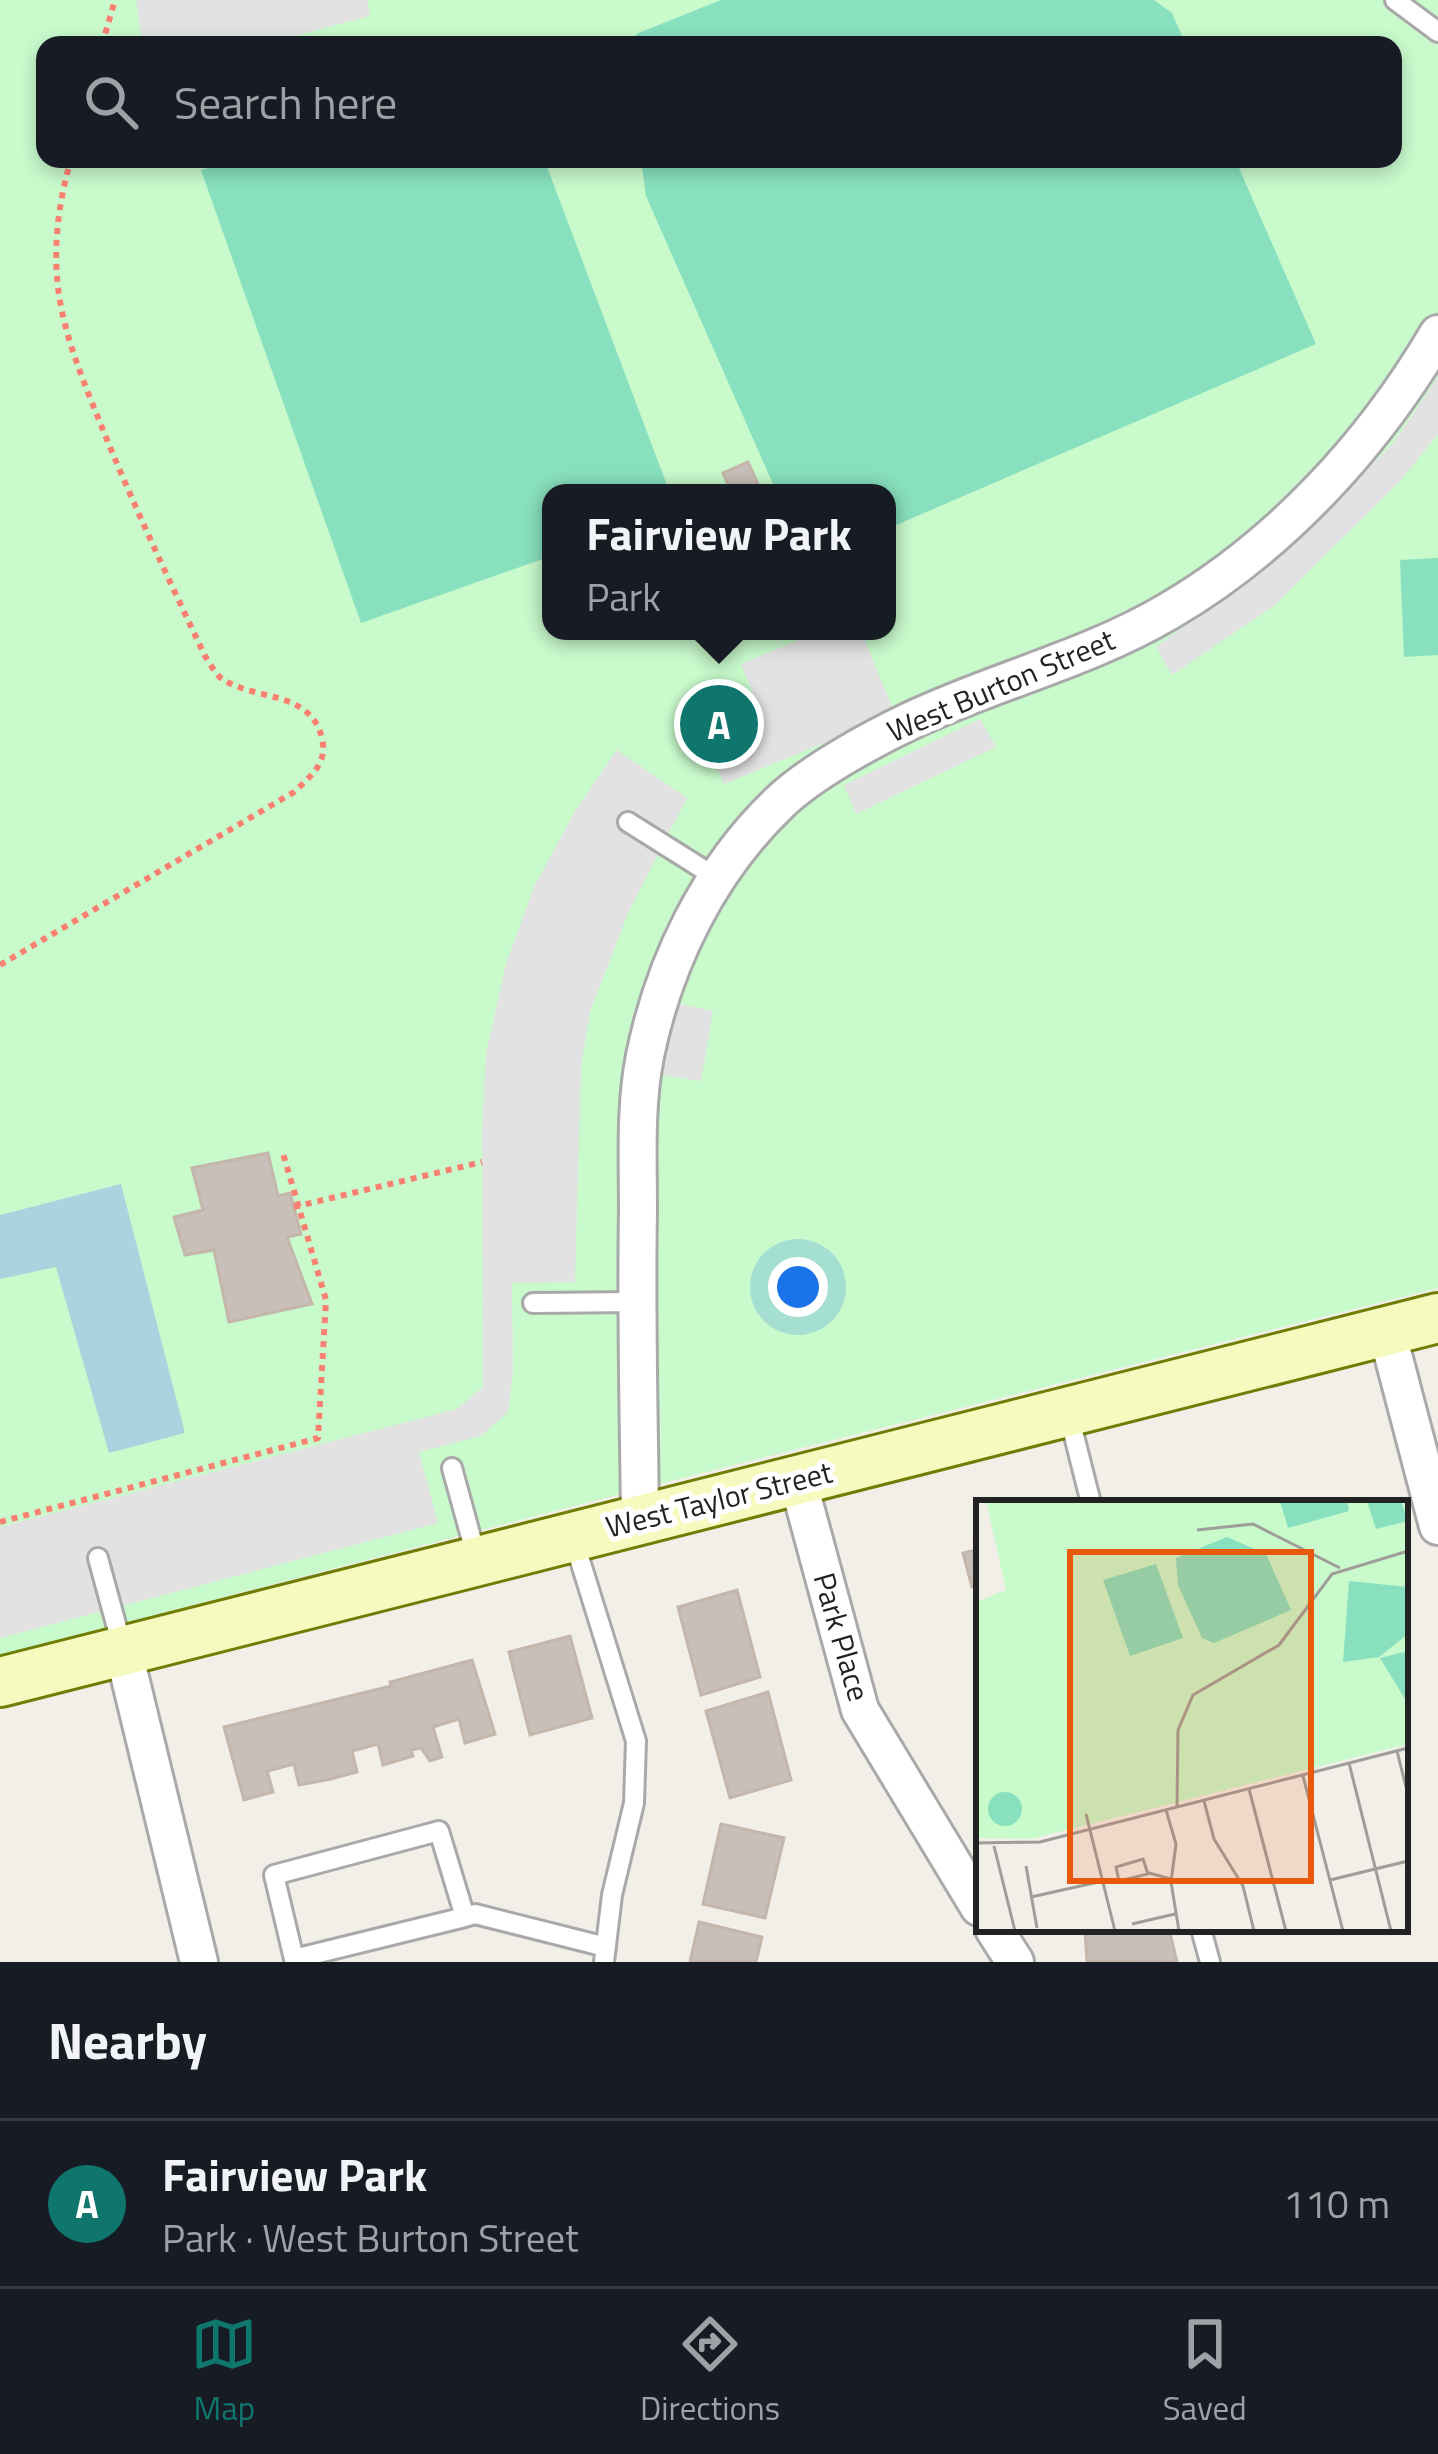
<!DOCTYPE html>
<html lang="en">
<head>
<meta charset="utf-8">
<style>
  :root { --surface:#171b24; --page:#242831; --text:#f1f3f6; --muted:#9ea1a6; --line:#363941; --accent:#0f766e }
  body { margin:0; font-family:"Titillium Web",sans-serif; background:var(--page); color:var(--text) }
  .you { position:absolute; left:798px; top:1287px; width:42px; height:42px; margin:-30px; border:9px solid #fff; border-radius:50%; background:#1a73e8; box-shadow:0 0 0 18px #1a73e833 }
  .badge { display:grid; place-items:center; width:78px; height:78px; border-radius:50%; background:var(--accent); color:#fff; font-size:39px; font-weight:700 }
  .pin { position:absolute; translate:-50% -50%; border:6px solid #fff; box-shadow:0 3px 12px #0006 }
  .popup { position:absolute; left:542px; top:484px; width:354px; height:156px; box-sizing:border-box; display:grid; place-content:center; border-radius:24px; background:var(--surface); filter:drop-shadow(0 3px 9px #0005); font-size:39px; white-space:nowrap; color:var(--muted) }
  .popup b { font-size:45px; color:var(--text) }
  .popup::after { content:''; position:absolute; left:50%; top:100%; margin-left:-24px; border:24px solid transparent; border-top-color:var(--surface) }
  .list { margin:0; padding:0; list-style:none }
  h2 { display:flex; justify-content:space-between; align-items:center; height:156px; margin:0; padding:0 48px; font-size:51px }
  h2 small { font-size:39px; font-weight:400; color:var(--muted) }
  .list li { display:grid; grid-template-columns:78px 1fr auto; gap:36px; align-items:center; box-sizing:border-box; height:168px; padding:0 48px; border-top:3px solid var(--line) }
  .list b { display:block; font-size:45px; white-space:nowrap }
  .list p { margin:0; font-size:39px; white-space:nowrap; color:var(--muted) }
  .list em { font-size:39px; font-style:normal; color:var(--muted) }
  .icon { flex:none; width:66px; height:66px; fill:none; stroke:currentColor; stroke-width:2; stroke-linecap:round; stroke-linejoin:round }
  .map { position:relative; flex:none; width:1438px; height:1962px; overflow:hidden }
  .search { position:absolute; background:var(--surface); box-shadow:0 6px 18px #0003; left:36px; right:36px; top:36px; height:132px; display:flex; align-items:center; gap:30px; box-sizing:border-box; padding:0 42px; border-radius:24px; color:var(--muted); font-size:45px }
  .sheet { height:324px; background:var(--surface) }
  nav { display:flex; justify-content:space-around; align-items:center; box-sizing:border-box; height:168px; border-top:3px solid var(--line); background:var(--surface); font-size:33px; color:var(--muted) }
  nav a { display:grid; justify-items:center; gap:6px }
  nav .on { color:var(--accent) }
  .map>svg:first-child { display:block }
  .park { fill:#c8facc; fill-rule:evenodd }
  .pitch { fill:#88e0be }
  .parking { fill:#e2e2e2 }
  .water { fill:#aad3df }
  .building { fill:#c7bfb8; stroke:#c4b6ab; stroke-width:3 }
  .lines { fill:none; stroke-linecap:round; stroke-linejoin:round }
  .service-casing { stroke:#a9a9a9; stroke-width:24 }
  .minor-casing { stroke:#a9a9a9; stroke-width:42 }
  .secondary-casing { stroke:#707d05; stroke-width:54 }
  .path { stroke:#fa8072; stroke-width:6; stroke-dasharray:6 6; stroke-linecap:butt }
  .service { stroke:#fff; stroke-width:18 }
  .minor { stroke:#fff; stroke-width:36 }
  .secondary { stroke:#f7fabf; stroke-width:48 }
  .labels { text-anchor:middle; stroke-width:10; stroke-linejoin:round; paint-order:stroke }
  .street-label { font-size:30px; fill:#222; stroke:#fff }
  .inset-road { fill:none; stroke:#9f9d99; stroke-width:3 }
  .view { fill:#e8590c; fill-opacity:0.15; stroke:#e8590c; stroke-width:6 }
  .inset-edge { fill:none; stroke:#222; stroke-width:6 }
</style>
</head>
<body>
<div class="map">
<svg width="1438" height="1962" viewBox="0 0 1438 1962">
  <rect width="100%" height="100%" fill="#f2efe9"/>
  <path class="park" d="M0,0h1438v1288l-767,193 -671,174zM45,45h1348v114h-1348zM551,493h336v138h-336z"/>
  <path class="pitch" d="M721,0h433l18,13 14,32h-549l-1,-11z
    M237,159h307l126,334h-119v63l-190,67 -160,-453z
    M641,159h594l81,185 -429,185v-36h-110l-131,-297z
    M1438,558v97l-34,2 -4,-97z"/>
  <path class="parking" d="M136,0h231l3,16 -110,29h-117z
    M1438,377v57l-37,46 -127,126 -102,69 -16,-28 137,-101 101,-104z
    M821,631h40l34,83 -171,70 -26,-63 57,-23 -14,-34z
    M980,719l16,28 -140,67 -12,-29z
    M617,750l70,48 -59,115 -38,99 -9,55 -6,215 -63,1 1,90 -5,39 -27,24 -62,16 19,71 -438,115v-111l457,-118 26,-22 -1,-255 4,-78 20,-90 28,-77 41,-76z
    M677,1003l36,8 -12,70 -40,-6z"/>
  <path class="water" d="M121,1184l64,249 -76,20 -53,-186 -56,12v-64z"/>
  <path class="building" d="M748,462l14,31h-30l-9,-20z
    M268,1153l10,43 12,-3 11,41 -14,3 25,67 -83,18 -15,-72 -29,5 -11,-38 29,-7 -11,-42z
    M979,1539v47l-7,1 -9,-34 13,-3 -2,-9z
    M737,1590l23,87 -59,18 -23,-88z
    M570,1636l22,82 -62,17 -21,-83z
    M472,1660l23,74 -30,9 -6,-24 -26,8 9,30 -12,4 -9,-13 -10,2 2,6 -30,9 -5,-21 -26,7 5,21 -26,7 -32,6 -5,-21 -27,7 6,21 -29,8 -20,-73 167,-41 -1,-4z
    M768,1692l23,88 -61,18 -24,-87z
    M721,1824l63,14 -19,80 -62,-14z
    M699,1922l63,15 -6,25h-66z
    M1093,1929h76l8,33 -90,-1 -2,-30z"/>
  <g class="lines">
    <g class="service-casing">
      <path id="service" d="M1395,0l43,32
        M628,822l89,56
        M533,1303l105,-1
        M1068,1412l23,91
        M452,1468l25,91
        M574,1541l62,200 -2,62 -22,92 -8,67
        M98,1558l24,88
        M465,1917l-26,-86 -165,44 20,84 171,-42 10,-3 131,33
        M1201,1929l9,33"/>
    </g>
    <g class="minor-casing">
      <path id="minor" d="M1387,1332l51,194
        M798,1481l62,229 119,197
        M640,1520c-1,-103 -4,-207 -2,-309 0,-51 -3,-105 7,-155 19,-94 64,-186 134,-253 31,-30 91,-63 131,-82 84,-40 178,-62 259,-110 111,-65 204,-166 269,-277
        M123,1649l76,313
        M994,1929l21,33"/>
    </g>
    <g class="secondary-casing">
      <path id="secondary" d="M0,1682l1438,-364"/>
    </g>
    <path class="path" d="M102,45l13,-45
      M0,965l294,-173c17,-16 34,-29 28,-54 -12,-48 -66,-37 -100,-59 -7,-5 -12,-16 -17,-23 -37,-78 -74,-156 -106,-236 -17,-42 -36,-88 -41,-133 -5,-44 1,-86 13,-128
      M294,1207l188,-45
      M0,1522l318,-84 8,-138 -44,-150"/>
    <use href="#service" class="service"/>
    <use href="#minor" class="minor"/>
    <use href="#secondary" class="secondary"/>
  </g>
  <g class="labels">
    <g class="street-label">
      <text transform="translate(1001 686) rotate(-23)" y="10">West Burton Street</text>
      <text transform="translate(719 1500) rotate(-14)" y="10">West Taylor Street</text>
      <text transform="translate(841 1637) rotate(74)" y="10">Park Place</text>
    </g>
  </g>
  <g transform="translate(976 1500)">
    <rect width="432" height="432" fill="#f2efe9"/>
    <path d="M10,1h422v243l-377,95 -55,-1v-236l30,-12z" fill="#c8facc"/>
    <path d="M304,1h67l2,10 -61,17zM391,1h34l7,20 -32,8zM251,37l39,17 25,56 -77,33 -12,-5 -24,-53 -2,-27zM180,64l27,74 -53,18 -27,-76zM373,81l59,6v47l-29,23 -36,5zM432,151v53l-28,-46zM12 309a17 17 0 1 1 34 0a17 17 0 1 1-34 0Z" fill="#88e0be"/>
    <path class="inset-road" d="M221,30l56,-6 87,44M421,251l11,44M373,263l42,168M327,276l40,155M273,289l37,142M228,301l10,38 29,47 11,45M201,307l1,-77 15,-35 86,-50 53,-71 76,-23M190,310l10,34 -5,38 8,49M110,314l29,117M0,343l64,-1 368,-94M18,346l21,85M50,366l11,62M172,374l-5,-15 -27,8 3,14 29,-7 1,-1 22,6M354,380l78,-19M55,397l72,-16M156,424l43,-10"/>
    <path class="view" d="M94,52h241v329h-241z"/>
    <rect width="432" height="432" class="inset-edge"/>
  </g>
</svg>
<div class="you"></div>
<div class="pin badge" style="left:719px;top:724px">A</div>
<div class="popup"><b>Fairview Park</b>Park</div>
<div class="search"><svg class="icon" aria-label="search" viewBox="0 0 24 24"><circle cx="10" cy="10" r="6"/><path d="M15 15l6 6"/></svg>Search here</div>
</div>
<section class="sheet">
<h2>Nearby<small></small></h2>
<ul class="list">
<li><span class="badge">A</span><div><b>Fairview Park</b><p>Park · West Burton Street</p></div><em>110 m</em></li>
</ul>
</section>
<nav>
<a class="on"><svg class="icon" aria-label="map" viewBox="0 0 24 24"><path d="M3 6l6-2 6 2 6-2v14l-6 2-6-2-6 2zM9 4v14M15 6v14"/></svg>Map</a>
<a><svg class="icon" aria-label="directions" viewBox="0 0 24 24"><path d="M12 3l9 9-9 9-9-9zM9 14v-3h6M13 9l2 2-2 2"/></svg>Directions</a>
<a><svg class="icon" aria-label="saved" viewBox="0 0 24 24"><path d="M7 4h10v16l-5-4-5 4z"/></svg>Saved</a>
</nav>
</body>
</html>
